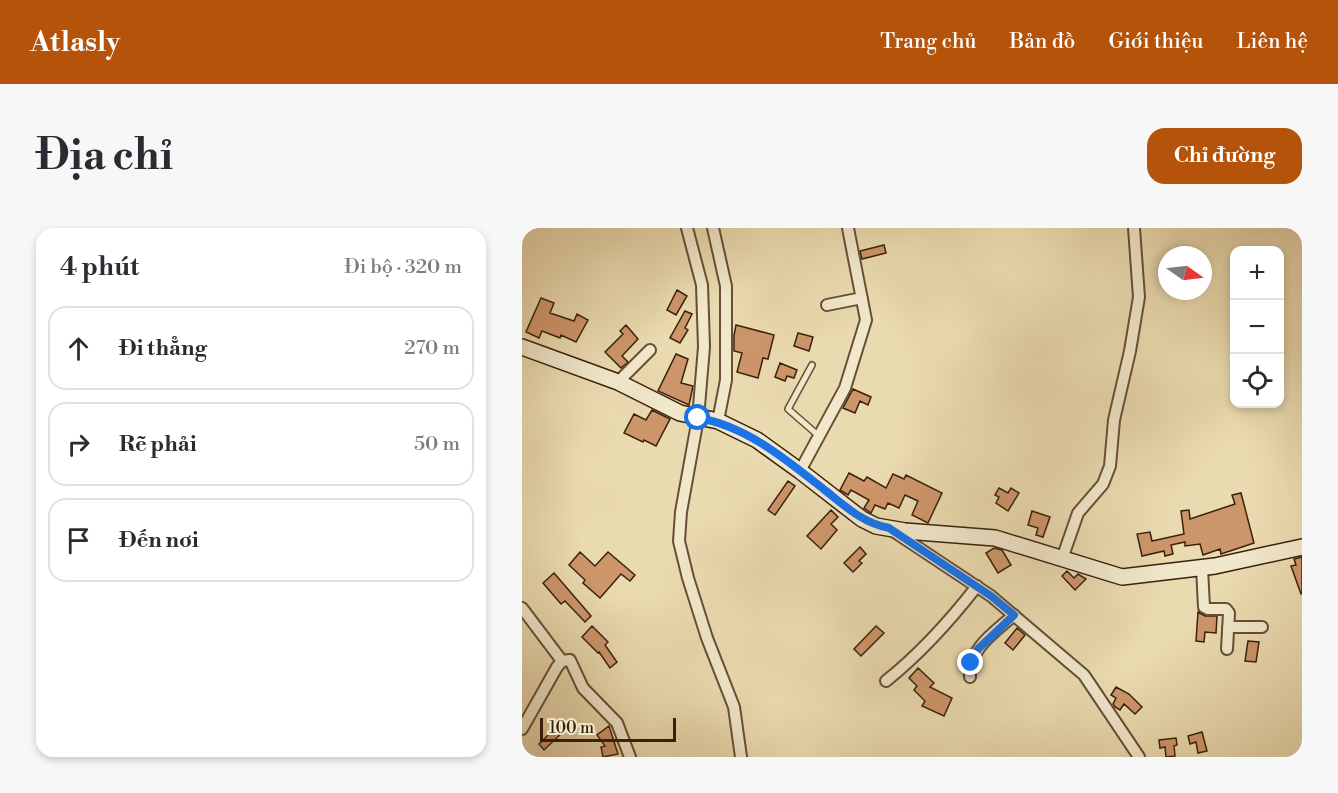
<!DOCTYPE html>
<html lang="vi">
<head>
<meta charset="utf-8">
<style>
  :root { --surface:#fff; --page:#f7f7f7; --text:#2b2b33; --muted:#7c7c81; --line:#e1e1e2; --accent:#b45309 }
  body { margin:0; font-family:"Libre Bodoni",serif; background:var(--page); color:var(--text) }
  .controls { position:absolute; right:18px; top:18px; display:grid; overflow:hidden; border-radius:12px; box-shadow:0 3px 9px #0003 }
  .controls button { width:54px; height:54px; display:grid; place-items:center; padding:0; border:0; border-bottom:2px solid var(--line); background:var(--surface); color:var(--text); font:30px sans-serif }
  .compass { position:absolute; left:636px; top:18px; width:54px; height:54px; border-radius:50%; background:var(--surface); box-shadow:0 3px 9px #0003; rotate:104deg }
  .scale { position:absolute; left:18px; bottom:15px; width:136px; box-sizing:border-box; padding-left:6px; border:3px solid #3a210c; border-top:0; font-size:16px; line-height:21px; white-space:nowrap; color:#3a210c; -webkit-text-stroke:4px #f1e7cb; paint-order:stroke }
  .stop { position:absolute; width:18px; height:18px; margin:-14px; border:4px solid #1a73e8; border-radius:50%; background:#fff }
  .stop.end { background:#1a73e8; border-color:#fff; box-shadow:0 2px 6px #0008 }
  .list { margin:0; padding:0; list-style:none }
  h2 { display:flex; justify-content:space-between; align-items:center; height:78px; margin:0; padding:0 24px; font-size:26px }
  h2 small { font-size:20px; font-weight:400; color:var(--muted) }
  .list li { display:grid; grid-template-columns:39px 1fr auto; gap:18px; align-items:center; box-sizing:border-box; height:84px; margin:0 12px 12px; padding:0 12px; border:2px solid var(--line); border-radius:18px }
  .list b { display:block; font-size:22px; white-space:nowrap }
  .list em { font-size:20px; font-style:normal; color:var(--muted) }
  .icon { flex:none; width:33px; height:33px; fill:none; stroke:currentColor; stroke-width:2; stroke-linecap:round; stroke-linejoin:round }
  .map { position:relative; flex:none; width:780px; height:529px; overflow:hidden; border-radius:18px }
  header { display:flex; align-items:center; gap:36px; box-sizing:border-box; height:84px; padding:0 30px; background:var(--accent); color:#fff }
  header strong { font-size:28px }
  nav { display:flex; gap:33px; margin-inline-start:auto; font-size:21px }
  .intro { display:flex; align-items:center; justify-content:space-between; box-sizing:border-box; height:144px; padding:0 36px }
  h1 { margin:0; font-size:42px }
  .button { padding:15px 27px; border-radius:18px; background:var(--accent); color:#fff; font-size:21px; font-weight:700 }
  main { display:flex; gap:36px; padding:0 36px }
  aside { flex:1; background:var(--surface); border-radius:18px; box-shadow:0 3px 9px #0003 }
  .map>svg:first-child { display:block }
  .building { fill:#cd966a; stroke:#3a210c; stroke-width:1.5 }
  .lines { fill:none; stroke-linecap:round; stroke-linejoin:round }
  .lane-casing { stroke:#664f35; stroke-width:8 }
  .street-casing { stroke:#664f35; stroke-width:14 }
  .secondary-casing { stroke:#3a210c; stroke-width:18 }
  .lane { stroke:#f1e7cb; stroke-width:5 }
  .street { stroke:#f1e7cb; stroke-width:10 }
  .secondary { stroke:#f1e7cb; stroke-width:15 }
  .route { stroke:#1a73e8; stroke-width:8 }
</style>
</head>
<body>
<header>
<strong>Atlasly</strong>
<nav><a>Trang chủ</a><a>Bản đồ</a><a>Giới thiệu</a><a>Liên hệ</a></nav>
</header>
<div class="intro"><h1>Địa chỉ</h1><a class="button">Chỉ đường</a></div>
<main>
<aside>
<h2>4 phút<small>Đi bộ · 320 m</small></h2>
<ul class="list">
<li><svg class="icon" aria-label="ahead" viewBox="0 0 24 24"><path d="M12 20V5M6 11l6-6 6 6"/></svg><div><b>Đi thẳng</b></div><em>270 m</em></li>
<li><svg class="icon" aria-label="right" viewBox="0 0 24 24"><path d="M7 20v-9h11M14 6l5 5-5 5"/></svg><div><b>Rẽ phải</b></div><em>50 m</em></li>
<li><svg class="icon" aria-label="arrive" viewBox="0 0 24 24"><path d="M6 21V4h12l-3 4 3 4H6"/></svg><div><b>Đến nơi</b></div></li>
</ul>
</aside>
<div class="map">
<svg width="780" height="529" viewBox="0 0 780 529">
  <rect width="100%" height="100%" fill="#eadaaf"/>
  <filter id="stains"><feTurbulence type="fractalNoise" baseFrequency=".00333" numOctaves="4"/><feColorMatrix values="0 0 0 0 .2 0 0 0 0 .09 0 0 0 0 .02 0 0 0 .5 -.17"/></filter>
  <radialGradient id="worn" r=".72"><stop offset=".6" stop-color="#630" stop-opacity="0"/><stop offset="1" stop-color="#630" stop-opacity=".3"/></radialGradient>
  <path class="building" d="M362,17l2,8 -24,6 -2,-8z
    M155,62l10,6 -11,19 -9,-5z
    M19,70l13,5 -4,10 24,8 3,-7 11,6 -12,22 -15,-7 -1,3 -18,-7 -3,7 -13,-6z
    M163,83l7,3 -7,14 3,2 -8,13 -10,-5z
    M104,97l12,14 -16,17 6,6 -7,6 -16,-16 18,-18 -3,-3z
    M214,97l38,10 -6,24 -5,-1 -5,20 -21,-6 5,-19 -8,-2v-16z
    M276,105l15,4 -4,14 -15,-5z
    M154,126l12,5 -7,24 12,3 -4,19 -31,-14z
    M258,135l17,7 -3,8 -7,-2 -2,5 -10,-4z
    M331,161l18,8 -3,8 -8,-4 -5,12 -12,-5z
    M130,182l18,9 -14,27 -12,-6 -1,2 -19,-9 10,-19 12,6z
    M327,245l15,8 3,-4 19,11 7,-14 11,5 2,-4 36,18 -14,30 -16,-8 6,-14 -13,-6 -6,13 -11,-5 -3,6 -10,-4 -4,8 -7,-5 5,-8 -18,-10 -3,5 -8,-5z
    M266,253l7,5 -20,29 -7,-5z
    M477,260l9,5 3,-5 8,5 -11,18 -12,-8 3,-6 -4,-2z
    M719,265l13,50 -33,11 -1,-5 -17,6 -3,-11 -15,2v-4l-14,3 2,9 -8,2 -1,-5 -22,5 -5,-22 13,-2 2,9 32,-7 -3,-23 8,-1 1,9 45,-15 -3,-9z
    M309,282l7,7 -7,7 6,6 -16,19 -14,-13z
    M510,283l18,6 -7,20 -7,-2 2,-7 -10,-3z
    M338,319l6,7 -7,7 3,2 -9,9 -9,-9z
    M472,320l8,2 9,15 -13,8 -12,-20z
    M58,324l15,14 13,-14 27,23 -5,6 -9,-7 -21,24 -17,-15 2,-3 -16,-15z
    M780,329v36l-1,1 -10,-28 5,-1 -2,-6z
    M545,343l7,7 4,-4 8,5 -11,11 -13,-14z
    M32,345l37,43 -6,6 -20,-21 -4,3 -18,-21z
    M676,384l7,4h12l-1,17 -11,-1 -1,10 -8,-1z
    M70,398l16,16 -3,3 12,17 -7,6 -11,-16 -1,1 -16,-16z
    M354,398l8,7 -23,23 -7,-7z
    M495,400l8,7 -12,15 -8,-7z
    M726,413l11,1 -3,20 -11,-1z
    M396,440l16,15 -4,4 22,11 -8,18 -22,-10 3,-5 -11,-11 3,-4 -8,-8z
    M594,459l13,7 13,13 -7,7 -11,-10 -4,6 -5,-3 -2,-3 3,-6 -5,-3z
    M36,497l6,6 -20,19 -5,-6z
    M87,498l9,28 -15,3 -2,-10 4,-1 -8,-11z
    M680,504l5,19 -9,2 -2,-11 -6,2 -2,-8z
    M654,510l1,7 -3,1 1,10 -9,1 -1,-10 -5,1 -1,-8z"/>
  <g class="lines">
    <g class="lane-casing">
      <path id="lane" d="M290,137l-24,44 31,27"/>
    </g>
    <g class="street-casing">
      <path id="street" d="M165,0l15,57 2,62 -6,71 -17,94 -2,29 9,37 19,60 27,69 7,50
        M191,0l13,58v94l-8,41
        M305,77l35,-7
        M96,154l32,-32
        M278,243l45,-83 21,-68 -18,-92
        M371,303l98,65 93,79 55,82
        M540,331l16,-46 25,-29 7,-18 4,-46 16,-69 9,-54 -5,-69
        M680,340l2,39 4,2h18l3,4 -2,36
        M0,380l40,53
        M706,399h34
        M448,449c-2,-28 25,-45 44,-62
        M364,453c35,-28 63,-59 91,-95
        M0,501l35,-62 5,-6 8,-1 13,28 34,35 13,34"/>
    </g>
    <g class="secondary-casing">
      <path id="secondary" d="M0,119l96,35 62,31 38,8 39,19 43,31 62,48 14,7 29,5 90,7 127,39 93,-11 87,-19"/>
    </g>
    <use href="#lane" class="lane"/>
    <use href="#street" class="street"/>
    <use href="#secondary" class="secondary"/>
  </g>
  <g class="lines">
    <path class="route" d="M176,190c49,8 90,43 128,73 20,16 37,32 63,37l102,68 23,19 -36,34 -7,14"/>
  </g>
  <rect width="100%" height="100%" filter="url(#stains)"/>
  <rect width="100%" height="100%" fill="url(#worn)"/>
</svg>
<div class="controls">
<button>+</button>
<button>−</button>
<button><svg class="icon" aria-label="locate" viewBox="0 0 24 24"><circle cx="12" cy="12" r="6"/><path d="M12 2v4M12 18v4M2 12h4M18 12h4"/></svg></button>
</div>
<svg class="compass" viewBox="-18 -18 36 36"><path d="M0-13l5 13h-10z" fill="#e53935"/><path d="M0 13l5-13h-10z" fill="#7c7c81"/></svg>
<div class="scale">100 m</div>
<div class="stop" style="left:176px;top:190px"></div>
<div class="stop end" style="left:449px;top:435px"></div>
</div>
</main>
</body>
</html>
